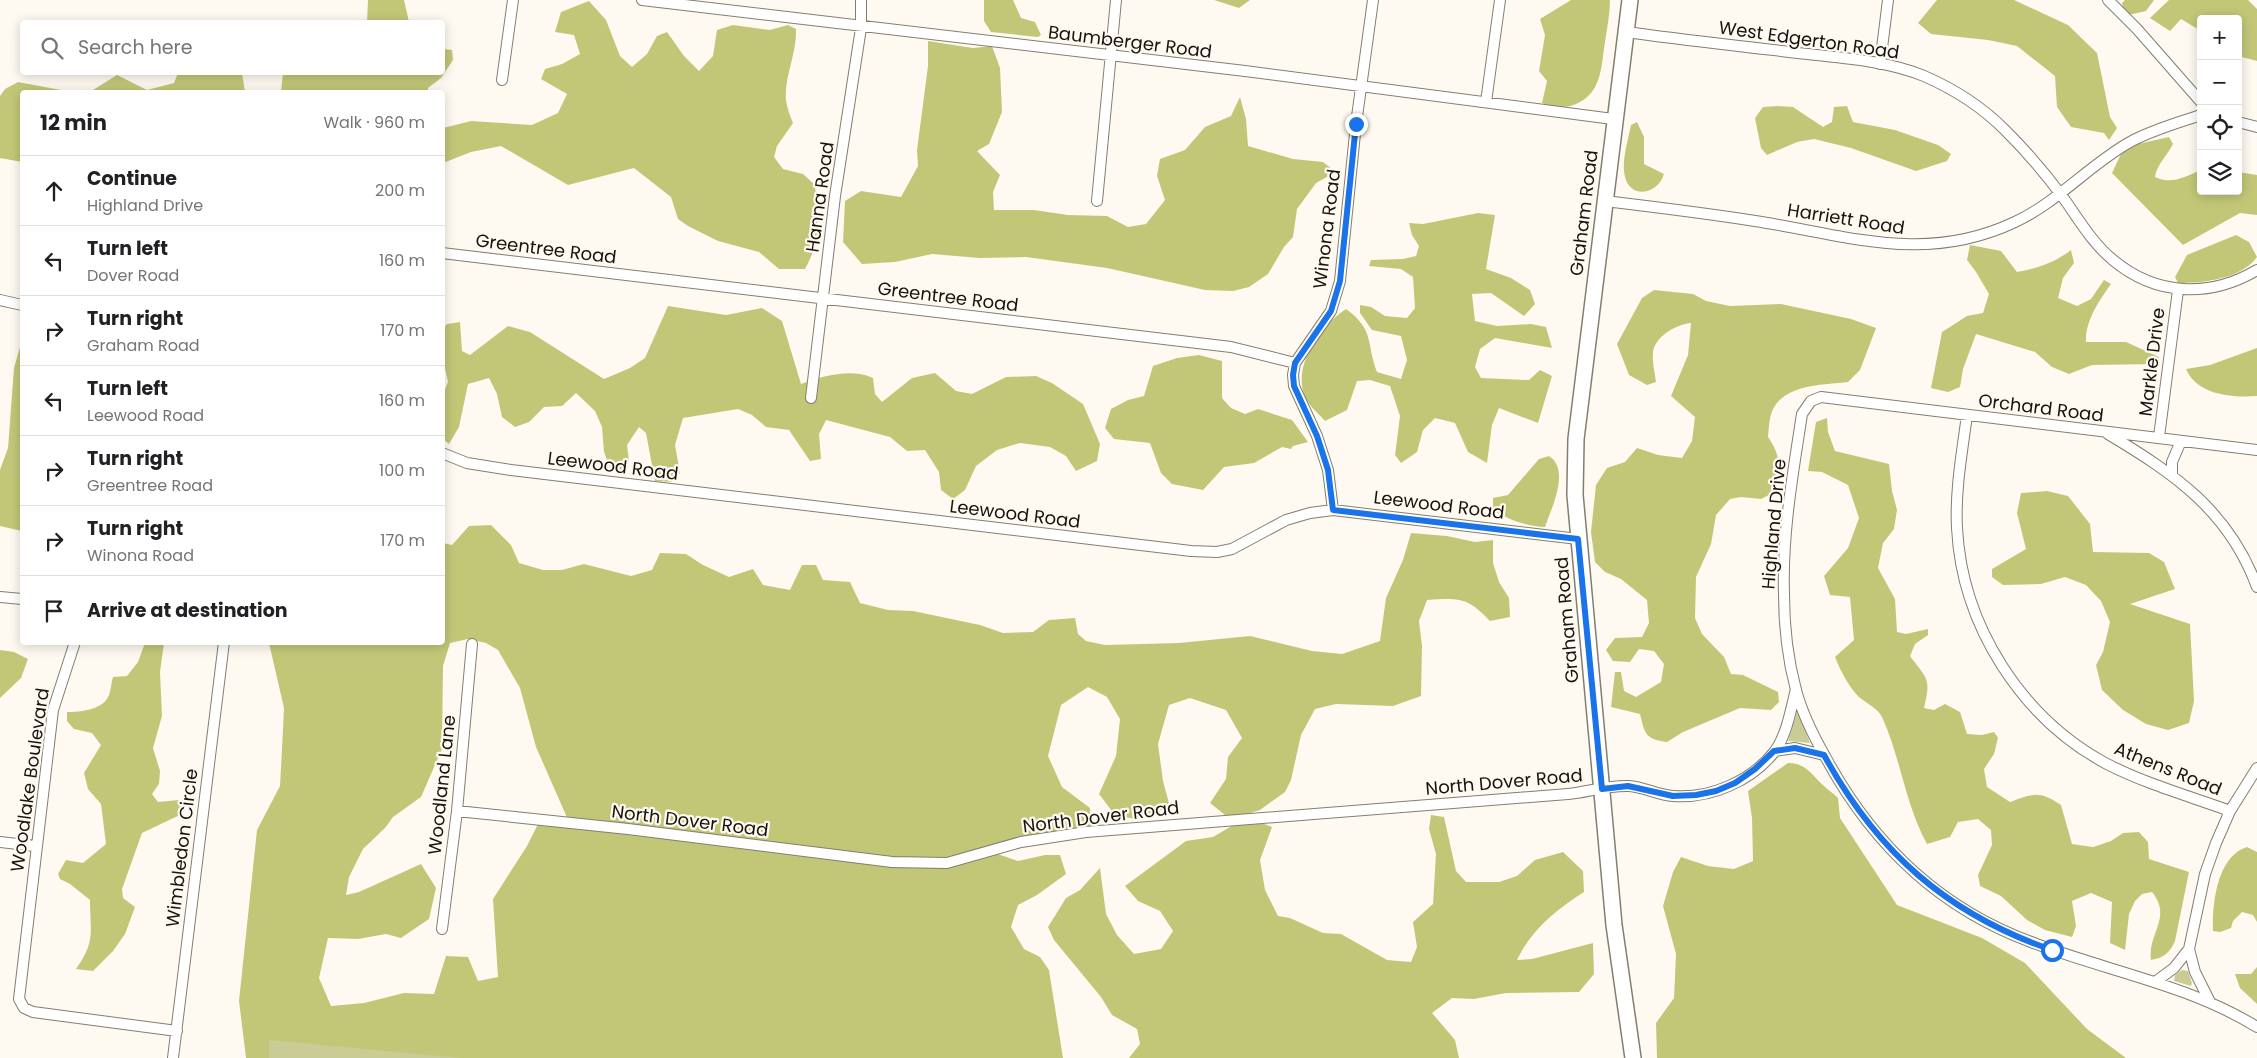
<!DOCTYPE html>
<html lang="en">
<head>
<meta charset="utf-8">
<style>
  :root { --surface:#fff; --page:#f6f6f6; --text:#202124; --muted:#757577; --line:#e0e0e0 }
  body { margin:0; font-family:Poppins,sans-serif; background:var(--page); color:var(--text) }
  .controls { position:absolute; right:15px; top:15px; display:grid; overflow:hidden; border-radius:5px; box-shadow:0 2px 12px #0003 }
  .controls button { width:45px; height:45px; display:grid; place-items:center; padding:0; border:0; border-bottom:1px solid var(--line); background:var(--surface); color:var(--text); font:25px sans-serif }
  .stop { position:absolute; width:15px; height:15px; margin:-11px; border:4px solid #1a73e8; border-radius:50%; background:#fff }
  .stop.end { background:#1a73e8; border-color:#fff; box-shadow:0 1px 5px #0008 }
  .list { margin:0; padding:0; list-style:none }
  h2 { display:flex; justify-content:space-between; align-items:center; height:65px; margin:0; padding:0 20px; font-size:21px }
  h2 small { font-size:16px; font-weight:400; color:var(--muted) }
  .list li { display:grid; grid-template-columns:32px 1fr auto; gap:15px; align-items:center; box-sizing:border-box; height:70px; padding:0 20px; border-top:1px solid var(--line) }
  .list b { display:block; font-size:19px; white-space:nowrap }
  .list p { margin:0; font-size:16px; white-space:nowrap; color:var(--muted) }
  .list em { font-size:16px; font-style:normal; color:var(--muted) }
  .icon { flex:none; width:28px; height:28px; fill:none; stroke:currentColor; stroke-width:2; stroke-linecap:round; stroke-linejoin:round }
  .map { position:relative; flex:none; width:2257px; height:1058px; overflow:hidden }
  .search { position:absolute; background:var(--surface); box-shadow:0 2px 12px #0003; left:20px; top:20px; width:425px; height:55px; display:flex; align-items:center; gap:12px; box-sizing:border-box; padding:0 18px; border-radius:5px; color:var(--muted); font-size:19px }
  .panel { position:absolute; background:var(--surface); box-shadow:0 2px 12px #0003; left:20px; top:90px; width:425px; height:555px; border-radius:5px }
  .map>svg:first-child { display:block }
  .green { fill:#c9cd95 }
  .forest { fill:#c2c778; fill-rule:evenodd }
  .lines { fill:none; stroke-linecap:round; stroke-linejoin:round }
  .minor-casing { stroke:#847e70; stroke-width:12 }
  .secondary-casing { stroke:#847e70; stroke-width:18 }
  .minor { stroke:#fff; stroke-width:10 }
  .secondary { stroke:#fff; stroke-width:15 }
  .route { stroke:#1a73e8; stroke-width:6 }
  .labels { text-anchor:middle; stroke-width:4.5; stroke-linejoin:round; paint-order:stroke }
  .street-label { font-size:18px; fill:#16140e; stroke:#fffaf1 }
</style>
</head>
<body>
<div class="map">
<svg width="2257" height="1058" viewBox="0 0 2257 1058">
  <rect width="100%" height="100%" fill="#fffaf1"/>
  <path class="green" d="M1797,712l2,2 11,29 -22,-2z
    M2182,970l6,1 4,12 -1,3 -17,-5 1,-6z
    M257,1027l236,31h-240z"/>
  <path class="forest" d="M368,0h36l5,22h-42z
    M984,0h29l8,18 14,4 6,13 -3,2 -47,-5 -7,-11z
    M1214,0h36l-11,8z
    M1571,0h39c0,14 -3,28 -5,42 -4,25 -3,51 -29,62 -11,5 -23,3 -34,-1l5,-22 -8,-10 6,-36 -5,-16z
    M1937,0h77l54,25 29,28 13,64 7,11 -8,12 -5,-7 -33,-6 -14,-20 -2,-31 -38,-30 -29,-6 -57,-6 -13,-11z
    M2125,0h29l-8,11 -22,5 -2,-13z
    M2169,0h79l9,9v52l-19,-5v-37h-37v12l-20,-12 -11,12 -20,-13z
    M589,1l17,19 14,36 12,11 15,-13 10,-18 10,-4 17,24 15,15 14,-15 4,-26 16,-5 37,5 18,-5 8,4c1,25 -12,48 -10,71 1,8 4,16 7,23l-16,23 -3,11 9,12 20,5 12,11c3,34 7,53 -10,84h-26l-20,-17 -41,-11 -30,-15 -10,-7 -7,-22 -37,-29 -66,17 -67,-39 -30,6 -28,11v-35l28,-7 61,4 26,-12 9,-19 -26,-15 4,-10 17,-5 18,-10 -6,-19 -19,-3 6,-20z
    M928,41l45,7 19,-2 8,22 2,44 -13,32 -12,7 23,24 -7,17 1,18h40l34,5 39,1 21,11 18,-3 19,-24 -8,-24 3,-17 25,-9 20,-23 26,-11 9,-19 6,22 2,27 45,13 30,3 13,10 -20,11 -19,26 -4,28 -9,10 -16,27 -19,13 -16,4 -28,-1 -98,-22 -81,-11 -46,1 -48,-4 -37,8 -33,2 -19,-22 2,-41 16,-10 40,6 17,-31 -1,-16 11,-84z
    M443,49l9,1 1,10 -12,18 -13,10v4h-147l2,-19 159,-1z
    M242,73l3,19h-151l-1,-2 24,-15 30,15 27,-7 4,-10z
    M18,82l43,8 1,2h-40v70l-22,-4v-62l5,-7z
    M1778,106l15,1 30,20 9,-5 2,-15 13,-1 6,16 42,8 43,15 13,9 -4,7 -31,10 -65,-23 -37,-9 -17,3 -30,13 -6,-7 -6,-30 8,-11z
    M1637,122l7,15v27l20,10c-6,20 -33,26 -39,3 -4,-16 3,-36 6,-52z
    M2169,137l4,7c-6,12 -16,20 -18,33 17,8 29,0 46,-7v21h37v-19l19,3v40l-17,-2 -57,32 -71,-72 9,-19 17,-10z
    M1478,213l17,2 -9,54 25,9 19,12 5,14 -11,12 -33,-23 -19,1 3,27 22,5 34,-2 15,3 6,21 -57,-10 -15,11 -5,18 6,11 48,2 11,-10 12,6 -14,47 -39,-15 -7,17 -5,38 -19,-11 -13,-29 -20,-5 -12,12 -6,22 -16,11 -6,-8 5,-39 -10,-30 -20,-6 -13,1 -10,29 -22,11c-6,-7 -16,-15 -20,-24 -13,-32 15,-71 41,-88 29,21 20,34 31,63l24,7 6,-19 -6,-24 -29,-6 -12,-17v-8l11,2 14,9 22,2 8,-10 -2,-31 -12,-8 -32,-3 2,-6 32,-1 13,-3 3,-10 -7,-11 -3,-12 14,1z
    M2236,235l13,7 8,15c-16,22 -53,26 -79,26l-3,-6 12,-22z
    M1970,245l31,6 16,21c21,-4 37,-9 54,-22l3,13 -11,15 -5,20 19,8 14,-7 13,-19 7,4c-12,17 -26,37 -25,58h40l33,15 -2,7 -65,1 -23,9 -17,-7 -17,-15 -59,-18 -13,35 -3,18 -12,5 -17,-4 11,-56 25,-16 16,-3 6,-19 -13,-22 -9,-12z
    M1654,290l39,4 13,7 24,5 51,-2 70,15 25,9 -16,42 -12,12c-25,3 -62,2 -75,27 -4,8 -4,19 -5,28 15,22 11,31 5,56l-12,6 -20,-2 -11,2 -14,16 -5,29 -15,33 -1,41 7,16 22,23 7,17 12,1 35,17 1,10 -8,8 -31,-2 -57,24 -16,10c-22,-3 -22,-8 -27,-28l-29,-7 4,-35h6l3,19 12,6 25,-15 3,-18 -10,-13 -15,-2 -9,13 -17,-1 -7,-11 9,-12 27,-1 7,-14 -2,-23 -26,-21 -16,-7 -10,-10 -4,-30 5,-47 11,-17 18,-6 12,-14 21,7 24,3 10,-17 3,-24 -24,-21 17,-41 3,-32c-14,1 -38,14 -38,31 -1,9 2,19 3,28l-9,3 -18,-10 -12,-31 25,-46z
    M668,306l58,9 36,-7 20,13 19,63c22,-8 50,-16 72,-6l2,16 7,8 30,-24 23,-5 21,18 16,3 34,-17 30,-1 16,7 31,21 17,40 -3,17 -21,10 -10,-15 -16,-9 -30,-4 -23,7 -21,16 -11,24 -12,9 -12,-9 -2,-18 -14,-22 -18,1 -17,-14 -64,-17 -7,14 2,25 -11,2 -21,-31 -23,-3 -14,-12 -14,-6 -55,9 -8,27 5,28 -9,9 -16,-1 -9,-48 -7,-6 -12,18 2,16 -4,10 -13,1 -8,-20 -2,-25 -7,-16 -19,-18 -14,13 -18,1 -15,15 -14,5 -13,-10 -5,-23 -8,-16 -21,6 -9,43 -10,17 -6,-5v-45l5,-12 -5,-23 -1,-29 5,-6 13,-2 2,29 8,4 38,-29 22,6 74,47 26,-11 15,-10z
    M22,340v191l-22,-5v-56l8,-22 6,-80z
    M2257,348v48c-25,2 -60,-1 -71,-27l24,-4z
    M1199,355l23,6v37l9,10 14,6 13,-5 34,11 16,22 -15,4 -2,3 -9,-2 -28,16 -30,4 -21,23 -31,-6 -11,-11 -11,-30 -36,-4 -9,-11 6,-19 17,-9 16,-4 9,-30 24,-8z
    M1827,418l1,14 7,19 54,13 3,27 5,19 -3,19 -11,14 -5,25 17,31 2,33 9,2 22,-5v6l-13,9 -5,12c18,24 21,22 14,52l10,2 11,-6 15,8 7,22 15,1 12,-3 4,6 -4,16 -10,15 3,18 23,15c23,-9 30,-11 51,3l11,39 21,3 18,-6 12,-8 16,-1 9,10 1,17 40,13 -14,69c-5,12 -12,17 -24,19 -4,-26 22,-42 1,-68l-10,2 -7,7 -6,13 -4,36 -15,-7 2,-41 -21,-9 -19,8 4,25 -4,11 -27,-7 -18,-10 -26,-24 -21,-10 -2,-11 14,-30 -1,-15 -13,-11 -20,3 -8,15 -23,7c-22,-40 -26,-85 -45,-127 -5,-10 -19,-15 -26,-23 -9,-11 -16,-24 -21,-37l19,-17 -4,-43 -20,-2 -6,-19 24,-28 11,-30 -11,-33 -26,-13 -14,-1 8,-49z
    M1549,456c22,14 2,53 -4,71 -18,-1 -37,-7 -52,-17v-12l15,-3 31,-36z
    M2047,491l21,5 22,28 3,28 56,1 15,9 11,27 -45,15 60,20 4,77 -5,22 -21,7 -22,-6 -23,-14 -21,-20 -6,-25 7,-13 7,-30 -9,-21 -15,-16 -21,-8 -24,7 -38,1 -11,-8v-8l34,-20 -9,-36 4,-20z
    M491,525l20,20 8,18 24,7h19l22,-6 47,12 21,-6 8,-17 26,1 17,11 26,12 24,-8 10,16 27,5 12,-25h14l7,15 27,2 10,21 28,7 25,1 67,14 23,8 30,-1 16,-12 26,-2 3,16 8,7 19,4 74,-2 71,-7 62,15 30,3 38,-13 6,-43 17,-38 8,-27 36,3 28,6 18,-2v23l6,19 10,16 1,19 -20,4c-23,-24 -30,-23 -63,-21l-8,21 3,25 -1,50 -28,10 -57,-2 -21,5 -14,26 -10,45 -6,12 -25,18 -30,9 -20,-16 16,-24 2,-22 14,-19 -16,-28 -36,-12 -21,7 -11,39 5,37 7,26 -35,12 -20,-4 -16,-21 17,-38 4,-37 -13,-22 -19,-10 -27,18 -13,51 14,31 28,21 1,23 -102,20 29,10 27,-6h15l6,19 -29,21 -19,10 -7,22 13,22 16,8 9,13 14,88h-603l-191,-18v18h-23l-7,-57 18,-171 23,-44 2,-37 2,-41 -15,-65 173,-1 1,-99 9,2 17,-19zM468,639l18,4 12,7 22,38 16,59 33,75 -31,2 -11,22 -34,53 5,78 -20,4 -10,-24 -22,-1 -12,38 -30,-1 -40,10 -33,3 -12,-28 9,-40 30,1 28,-5 15,4 28,-19 7,-31 -15,-24 -62,28 -13,3 3,-18 14,-28 22,-21 8,-11 28,-20 21,-48 1,-83 7,-23z
    M145,643h19l-4,29 2,44 -9,32 7,23 -1,13 -7,10 6,8 21,-2 3,14 -40,19 -20,56 1,9 12,9 -10,27 -12,17 -20,20 -17,-2c20,-29 14,-36 14,-69l-20,-16 -10,-5 -2,-5 8,-14 17,3 23,-19 -5,-40 -13,-15 -4,-16 17,-28 -9,-12 -18,-4 -7,-8v-9c12,0 35,-2 41,-15 3,-5 3,-14 5,-20l14,-1 11,-14z
    M0,650l14,2 14,7 -7,19 -21,20z
    M1788,763c18,0 23,11 35,22 5,5 10,8 15,13l2,20 57,87 85,33 43,25 62,66 39,29h-469l-1,-35 18,-25 2,-44 -13,-48 10,-34 8,-15 27,9 26,3 19,-8 -1,-43 -4,-27z
    M1431,815l13,2 12,54 10,11h33l18,-6 18,-16 28,-8 20,19 1,21c-27,17 -53,38 -67,68l15,-1 61,-16 1,31 -15,18 -73,1 -32,6 -22,-1 -20,15 23,27 4,18h-330l11,-14 -3,-15 -25,-14 -11,-18 -47,-57 -6,-13 18,-29 14,-8 20,-22 6,46 11,21 17,19 27,-5 12,-18 -13,-20 -22,-10 -13,-15 61,-45 27,-4 34,-20 25,10 -12,33 5,30 13,26 12,2 33,15 18,1 46,26 24,2 6,-15 -4,-25 20,-18 3,-50 -7,-25z
    M2247,847l10,5v70l-4,-7 -11,-3 -9,9 -2,7 -11,4 -7,-1c-1,-27 4,-75 34,-84z
    M2257,967v37l-17,-16 -5,-14h16z"/>
  <g class="lines">
    <g class="minor-casing">
      <path id="minor" d="M642,0l603,71 368,48
        M2108,0l29,29 64,73
        M1626,32c57,8 115,14 172,21 42,5 87,7 126,23 30,13 58,31 81,54 20,20 40,43 57,66 16,22 30,47 51,64 43,36 97,38 144,10
        M1880,64l8,-64
        M502,80l11,-80
        M1486,102l14,-102
        M2238,122l19,5
        M1097,201l19,-201
        M1605,201c50,6 100,12 150,20 92,14 169,44 260,1 43,-20 74,-57 115,-80 22,-12 47,-19 71,-27
        M442,253l789,94 64,16
        M0,300l22,5
        M811,398l24,-202 26,-168v-28
        M1967,415c-5,38 -12,75 -10,113 5,97 64,190 150,236 39,20 82,32 123,47
        M2108,434c67,40 121,77 149,153
        M2159,437l19,-147
        M2257,450l-436,-53 -10,4 -9,13c-9,59 -20,120 -18,180 0,30 4,66 12,96 6,23 18,47 30,68 46,85 113,150 205,184 75,29 156,42 226,85
        M442,453l25,10 44,7 680,81 26,1 15,-3 54,-29 24,-7 23,-3 245,29
        M2172,475v-13l9,-21
        M1333,510l-5,-40 -11,-34 -23,-50 -1,-11 2,-12 36,-52 9,-30 16,-157 17,-124
        M0,597l22,2
        M75,642l-22,68 -34,289 5,9 9,4 144,19
        M1775,751l20,-3 29,7
        M457,811l171,18 264,33 55,1 74,-21 65,-10 482,-38c20,-2 41,-9 61,-8 15,1 29,9 44,10 37,3 79,-15 102,-45 12,-17 16,-42 21,-62
        M0,842l35,4
        M442,929l15,-118 15,-167
        M2189,949l6,23 15,30
        M2155,982l19,-14 15,-19 16,-75 11,-31 14,-32 27,-43
        M173,1058l51,-416"/>
    </g>
    <g class="secondary-casing">
      <path id="secondary" d="M1630,0l-54,439 -1,56 39,430 19,133"/>
    </g>
    <use href="#minor" class="minor"/>
    <use href="#secondary" class="secondary"/>
  </g>
  <g class="lines">
    <path class="route" d="M1356,124l-16,157 -9,30 -36,52 -2,12 1,11 23,50 11,34 5,40 245,29 24,250 26,-3 45,10 23,-1 20,-4 19,-8 20,-14 19,-18 21,-3 29,7c53,97 123,159 228,195"/>
  </g>
  <g class="labels">
    <g class="street-label">
      <text transform="translate(1809 40) rotate(8)" y="6">West Edgerton Road</text>
      <text transform="translate(1130 42) rotate(7)" y="6">Baumberger Road</text>
      <text transform="translate(820 197) rotate(-82)" y="6">Hanna Road</text>
      <text transform="translate(1584 213) rotate(-83)" y="6">Graham Road</text>
      <text transform="translate(1846 219) rotate(9)" y="6">Harriett Road</text>
      <text transform="translate(1327 229) rotate(-83)" y="6">Winona Road</text>
      <text transform="translate(546 249) rotate(7)" y="6">Greentree Road</text>
      <text transform="translate(948 297) rotate(7)" y="6">Greentree Road</text>
      <text transform="translate(2152 362) rotate(-83)" y="6">Markle Drive</text>
      <text transform="translate(2041 408) rotate(7)" y="6">Orchard Road</text>
      <text transform="translate(613 466) rotate(7)" y="6">Leewood Road</text>
      <text transform="translate(1439 505) rotate(7)" y="6">Leewood Road</text>
      <text transform="translate(1015 514) rotate(7)" y="6">Leewood Road</text>
      <text transform="translate(1774 524) rotate(-85)" y="6">Highland Drive</text>
      <text transform="translate(1567 620) rotate(-95)" y="6">Graham Road</text>
      <text transform="translate(2168 769) rotate(22)" y="6">Athens Road</text>
      <text transform="translate(30 780) rotate(-82)" y="6">Woodlake Boulevard</text>
      <text transform="translate(1504 782) rotate(-5)" y="6">North Dover Road</text>
      <text transform="translate(442 785) rotate(-84)" y="6">Woodland Lane</text>
      <text transform="translate(1101 817) rotate(-7)" y="6">North Dover Road</text>
      <text transform="translate(690 821) rotate(7)" y="6">North Dover Road</text>
      <text transform="translate(182 848) rotate(-83)" y="6">Wimbledon Circle</text>
    </g>
  </g>
</svg>
<div class="controls">
<button>+</button>
<button>−</button>
<button><svg class="icon" aria-label="locate" viewBox="0 0 24 24"><circle cx="12" cy="12" r="6"/><path d="M12 2v4M12 18v4M2 12h4M18 12h4"/></svg></button>
<button><svg class="icon" aria-label="layers" viewBox="0 0 24 24"><path d="M12 4l9 5-9 5-9-5zM3 14l9 5 9-5"/></svg></button>
</div>
<div class="stop" style="left:2052px;top:950px"></div>
<div class="stop end" style="left:1356px;top:124px"></div>
<div class="search"><svg class="icon" aria-label="search" viewBox="0 0 24 24"><circle cx="10" cy="10" r="6"/><path d="M15 15l6 6"/></svg>Search here</div>
<section class="panel">
<h2>12 min<small>Walk · 960 m</small></h2>
<ul class="list">
<li><svg class="icon" aria-label="ahead" viewBox="0 0 24 24"><path d="M12 20V5M6 11l6-6 6 6"/></svg><div><b>Continue</b><p>Highland Drive</p></div><em>200 m</em></li>
<li><svg class="icon" aria-label="left" viewBox="0 0 24 24"><path d="M17 20v-9H6M10 6l-5 5 5 5"/></svg><div><b>Turn left</b><p>Dover Road</p></div><em>160 m</em></li>
<li><svg class="icon" aria-label="right" viewBox="0 0 24 24"><path d="M7 20v-9h11M14 6l5 5-5 5"/></svg><div><b>Turn right</b><p>Graham Road</p></div><em>170 m</em></li>
<li><svg class="icon" aria-label="left" viewBox="0 0 24 24"><path d="M17 20v-9H6M10 6l-5 5 5 5"/></svg><div><b>Turn left</b><p>Leewood Road</p></div><em>160 m</em></li>
<li><svg class="icon" aria-label="right" viewBox="0 0 24 24"><path d="M7 20v-9h11M14 6l5 5-5 5"/></svg><div><b>Turn right</b><p>Greentree Road</p></div><em>100 m</em></li>
<li><svg class="icon" aria-label="right" viewBox="0 0 24 24"><path d="M7 20v-9h11M14 6l5 5-5 5"/></svg><div><b>Turn right</b><p>Winona Road</p></div><em>170 m</em></li>
<li><svg class="icon" aria-label="arrive" viewBox="0 0 24 24"><path d="M6 21V4h12l-3 4 3 4H6"/></svg><div><b>Arrive at destination</b></div></li>
</ul>
</section>
</div>
</body>
</html>
